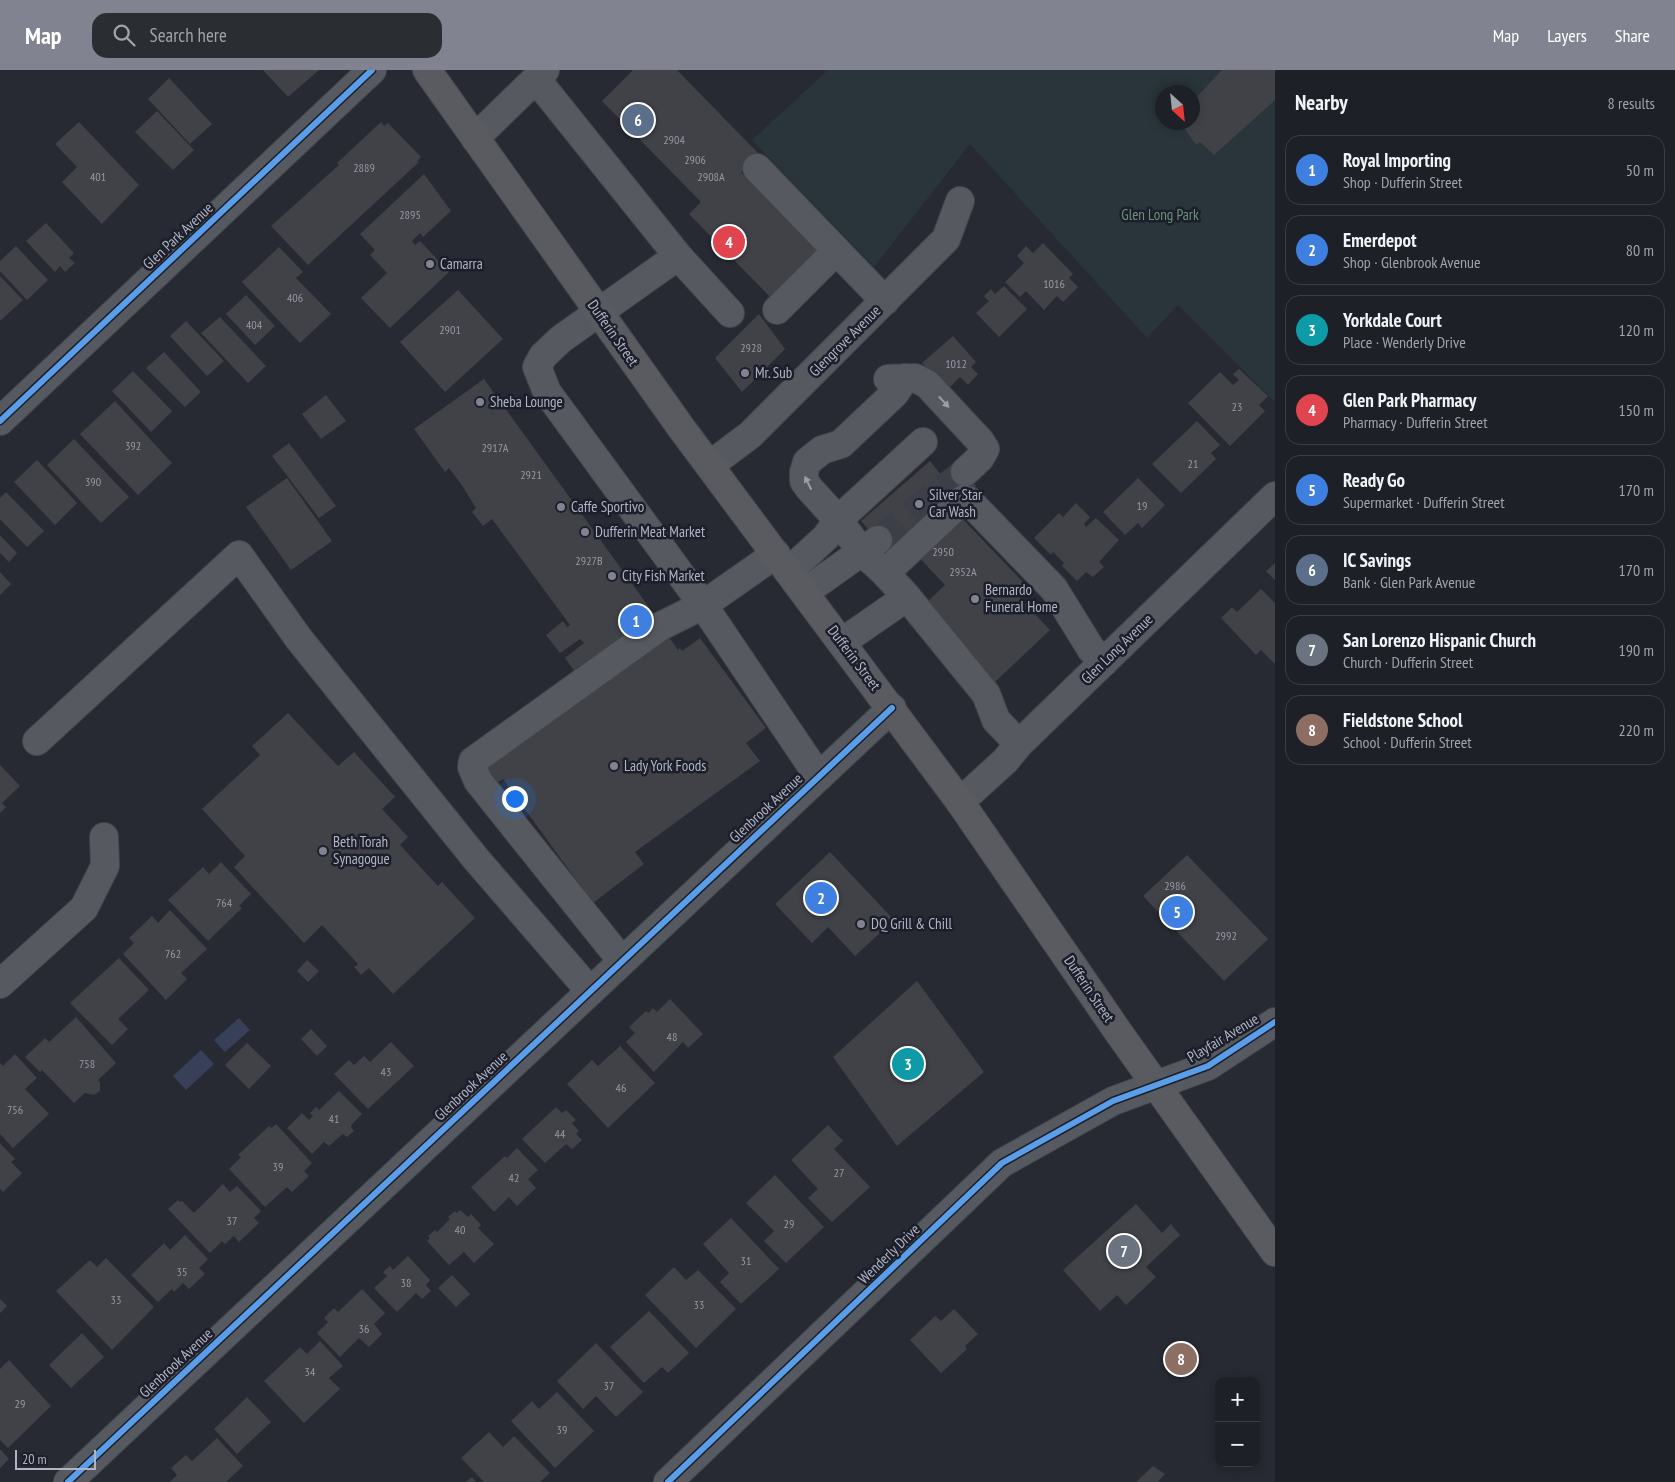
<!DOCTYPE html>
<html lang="en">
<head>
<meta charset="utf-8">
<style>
  :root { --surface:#1d2026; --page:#2a2d32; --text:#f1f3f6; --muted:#a0a3a7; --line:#3b3e43; --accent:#818490 }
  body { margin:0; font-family:"PT Sans Narrow",sans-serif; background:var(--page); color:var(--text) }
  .controls { position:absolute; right:15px; bottom:15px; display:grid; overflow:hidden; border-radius:10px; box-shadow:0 2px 12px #0003 }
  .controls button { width:45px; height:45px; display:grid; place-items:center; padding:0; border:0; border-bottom:1px solid var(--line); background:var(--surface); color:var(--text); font:25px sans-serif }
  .compass { position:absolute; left:1155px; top:15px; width:45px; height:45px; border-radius:50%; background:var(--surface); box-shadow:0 2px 12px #0003; rotate:153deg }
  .scale { position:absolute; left:15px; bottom:12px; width:81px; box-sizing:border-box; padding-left:5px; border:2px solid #b1b5c3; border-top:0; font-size:14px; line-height:18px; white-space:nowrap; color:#b1b5c3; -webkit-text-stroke:4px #1c1f2b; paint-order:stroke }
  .you { position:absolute; left:514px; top:728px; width:18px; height:18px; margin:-12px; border:4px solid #fff; border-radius:50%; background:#1a73e8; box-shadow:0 0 0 8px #1a73e833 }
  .badge { display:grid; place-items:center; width:32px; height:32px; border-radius:50%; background:var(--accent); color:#fff; font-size:16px; font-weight:700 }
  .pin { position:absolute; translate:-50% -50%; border:2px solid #fff; box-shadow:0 1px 5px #0006 }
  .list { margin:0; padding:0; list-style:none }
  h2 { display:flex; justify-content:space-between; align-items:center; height:65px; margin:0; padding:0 20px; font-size:21px }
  h2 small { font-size:16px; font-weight:400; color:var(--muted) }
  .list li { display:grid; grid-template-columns:32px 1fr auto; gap:15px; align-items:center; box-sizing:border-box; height:70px; margin:0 10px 10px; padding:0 10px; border:1px solid var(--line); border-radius:15px }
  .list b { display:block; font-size:19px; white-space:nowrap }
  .list p { margin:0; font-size:16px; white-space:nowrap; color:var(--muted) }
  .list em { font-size:16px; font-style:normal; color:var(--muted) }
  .icon { flex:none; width:28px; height:28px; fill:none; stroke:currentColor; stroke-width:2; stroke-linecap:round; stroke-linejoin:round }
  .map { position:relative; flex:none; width:1275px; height:1412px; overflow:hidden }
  header { display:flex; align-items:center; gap:30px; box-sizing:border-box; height:70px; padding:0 25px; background:var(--accent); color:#fff }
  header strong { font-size:24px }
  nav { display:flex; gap:28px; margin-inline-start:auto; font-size:18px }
  .search { width:350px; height:45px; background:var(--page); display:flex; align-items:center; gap:12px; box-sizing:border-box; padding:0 18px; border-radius:15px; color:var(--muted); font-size:19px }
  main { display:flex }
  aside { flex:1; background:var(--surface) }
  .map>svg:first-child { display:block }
  .green { fill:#29353a; fill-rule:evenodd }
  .water { fill:#384059 }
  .building { fill:#404248 }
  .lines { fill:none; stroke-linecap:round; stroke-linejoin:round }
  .minor-tunnel { stroke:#3c3f48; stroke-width:28; stroke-dasharray:28 14; stroke-linecap:butt }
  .minor-casing { stroke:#43454b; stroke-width:30 }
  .major-casing { stroke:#45474f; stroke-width:30 }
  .minor { stroke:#565960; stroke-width:28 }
  .major { stroke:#595b61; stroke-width:28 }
  .cycleway-casing { stroke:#1c1f2b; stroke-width:9 }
  .cycleway { stroke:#5a9eea; stroke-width:6 }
  .oneway { fill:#9a9eaa }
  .poi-dot { fill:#818490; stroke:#1c1f2b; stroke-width:2 }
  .labels { text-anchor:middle; stroke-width:5; stroke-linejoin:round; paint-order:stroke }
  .number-label { font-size:12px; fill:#9598a4 }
  .park-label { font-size:15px; fill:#6b907b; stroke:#1c1f2b }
  .street-label { font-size:15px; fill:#b1b5c3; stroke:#1c1f2b }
  .poi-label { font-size:15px; fill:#b1b5c3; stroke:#1c1f2b; text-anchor:start }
</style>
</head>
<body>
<header>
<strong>Map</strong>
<div class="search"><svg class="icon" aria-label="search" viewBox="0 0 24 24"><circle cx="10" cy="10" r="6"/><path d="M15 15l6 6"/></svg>Search here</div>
<nav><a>Map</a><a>Layers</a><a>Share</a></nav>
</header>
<main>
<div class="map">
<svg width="1275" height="1412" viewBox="0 0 1275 1412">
  <rect width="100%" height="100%" fill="#272a32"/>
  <path class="green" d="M828,0h447v332l-97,-97 -31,33 -177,-194 -96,123 -122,-127zM1162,22h30v30h-30z"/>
  <path class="water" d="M239,948l11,12 -25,22 -11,-12z
    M201,980l13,14 -28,26 -13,-14z"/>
  <path class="building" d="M263,0h56l-31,27z
    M633,0h44l82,84 -18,18 78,80 -48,46 -82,-84 12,-12 -99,-101z
    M1222,0h53v30l-61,55 -14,-13 -4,3 -16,-23h12v-20z
    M169,8l43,46 -22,20 -42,-45z
    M157,41l37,39 -21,20 -38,-38z
    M79,52l60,63 -37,39 -40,-42 15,-15 -22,-23z
    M381,52l3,4 4,-3 33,34 -4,4 2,1 -111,103 -37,-39 68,-61 -2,-2z
    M424,104l27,37 -28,26 -3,-4 -8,8 3,4 5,-4 29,31 -59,56 -29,-30 26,-25 -17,-18 5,-5 -15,-16z
    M46,153l28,30 -5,5 6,5 -10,9 -5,-6 -5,6 -29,-31z
    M1043,173l30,31 -4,4 9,9 -15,15 -6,-6 -13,14 -18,-19 -6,6 -15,-15 19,-19 -7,-7 9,-10 7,7z
    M16,176l32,34 -21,20 -27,-29v-10z
    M279,177l24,25 -7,6 35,36 -31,29 -58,-61z
    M0,206l23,24 -23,21z
    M1004,216l23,23 -28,28 -23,-24 13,-12 -5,-5 7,-7 4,5z
    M458,220l45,49 -58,53 -45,-50z
    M246,225l29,31 -20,19 -29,-31z
    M759,244l26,35 -43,43 -27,-34z
    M220,247l46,49 -18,17 -47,-50z
    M186,251l38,40 -17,15 -37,-40z
    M953,266l23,26 -5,5 7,7 -10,11 -8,-8 -12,12 -26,-26z
    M164,282l37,40 -16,15 -39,-39z
    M1239,299l29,27 -9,9 6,6 -35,35 -42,-43 32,-31 13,13 6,-5 -6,-6z
    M133,301l39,40 -21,21 -39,-41z
    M484,309l175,242 -79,58 -15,-21 19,-15 -4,-4 -20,14 -14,-18 17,-14 4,6 3,-2 -78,-106 -9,7 -11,-14 4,-4 -13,-21 -14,-19 -4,4 -31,-43z
    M326,325l20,26 -25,18 -19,-25z
    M115,331l57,62 -34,32 -58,-61z
    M1197,351l23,24 -9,8 5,6 -35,34 -29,-29z
    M74,369l55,58 -28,26 -54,-58z
    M289,373l47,63 -17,12 -47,-62z
    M37,390l40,43 -22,22 -41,-43z
    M930,391l11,14 15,-13 20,24 -74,65 -10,-12 -9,7 -22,-25z
    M287,408l45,63 -41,29 -45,-63z
    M1138,408l27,27 -23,23 -4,-5 -13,12 -22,-23z
    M6,422l38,39 -17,16 -27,-28v-21z
    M1076,433l14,14 -6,7 2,3 10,-9 23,22 -20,22 5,5 -11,10 -7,-5 -9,9 -15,-15 2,-3 -11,-11 -2,3 -17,-17 25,-25 4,4z
    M954,440l70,73 -10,9 36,38 -55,52 -72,-76 22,-21 -33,-35z
    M0,465l17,18 -8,9 -9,-9z
    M1275,493v17l-9,-9z
    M0,502l11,12 -11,11z
    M1261,519l14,14v61l-14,-14 -5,5 -35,-37 11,-11 5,5z
    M664,560l14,20 2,-2 2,3 18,-13 66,90 -20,15 14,18 -125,91 9,12 -51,39 -90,-124 -13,9 -16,-22z
    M288,643l50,53 16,-14 41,45 -13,12 26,28 -8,8 38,41 4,-4 33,36 -82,76 -24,-26 -8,7 -7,-8 4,-3 -36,-39 -18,18 -70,-76 11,-11 -43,-47 58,-54 -8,-9z
    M0,695l20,21 -18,17 4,4 -6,6z
    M830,782l64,68 -39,36 -27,-29 -16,16 -37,-39z
    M1187,785l81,84 -44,42 -81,-85z
    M221,792l30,32 -12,12 3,2 -34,33 -40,-41 35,-33 6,7z
    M170,840l37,39 -26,24 6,6 -21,21 -43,-46 11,-11 -5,-5 23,-22 6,7z
    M119,888l30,32 -31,29 10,10 -16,16 -42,-42z
    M307,890l12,11 -11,11 -11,-11z
    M917,911l67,91 -87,74 -64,-89z
    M670,929l33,35 -15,14 -5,-6 -29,30 -28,-30 9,-9 -6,-6 17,-16 2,2 5,-5 4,4z
    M76,947l40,46 -18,17 2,3v8l-6,4 -9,-2 -11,10 -32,-33 -2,2 -15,-15 20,-19 4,4z
    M311,959l16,17 -10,10 -16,-17z
    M391,972l23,24 -46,43 -34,-35 15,-14 5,5 10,-9 6,6z
    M247,973l24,23 -22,23 -24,-24z
    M620,976l35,37 -47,45 -41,-44 25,-24 6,6z
    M15,984l22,24 -12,11 24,25 -36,34 -13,-14v-71l3,3z
    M339,1021l23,23 -10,10 -1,3 3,4 -7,6 -4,-3 -14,12 -5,-4 -12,12 -25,-26 15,-15 7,7 4,-4 -3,-3 6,-6 3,3z
    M556,1037l6,6 4,-3 10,10 -4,3 7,8 -3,3 6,6 -10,9 -6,-5 -21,19 -23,-24z
    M276,1054l36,39 -8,8 5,5 -17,16 -5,-5 -22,20 -36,-38 12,-12 -3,-2 31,-29 2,2z
    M828,1055l15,16 -9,8 36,38 -38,35 -24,-24 10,-9 -27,-29z
    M0,1073l15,16 -4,3 11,11 -19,19 -3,-3z
    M517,1078l21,22 -10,9 8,9 -19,18 -8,-9 -15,15 -23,-25 34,-31 2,2z
    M775,1105l49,52 -38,36 -22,-22 10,-10 -28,-28z
    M223,1114l7,8 7,-6 24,25 -7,7 5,5 -20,19 -5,-6 -9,8 -3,-3 -12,12 -42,-44 10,-9 2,2 2,-1 12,12z
    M1136,1134l26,29 9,-9 9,11 -34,32 10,10 -30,28 -9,-10 -17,16 -37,-41z
    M460,1140l8,7 3,-3 10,11 -3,3 16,16 -20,19 -10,-11 -15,13 -22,-24 3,-3 -2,-2 7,-6 2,2 13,-13 -2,-2 7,-6 2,2z
    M731,1148l48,51 -38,35 -21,-22 9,-9 -26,-29z
    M185,1165l23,24 -9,9 6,6 -16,15 -6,-6 -9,9 -2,-3 -14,13 -27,-27 33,-32 6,7z
    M408,1186l22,24 -4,5 5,6 -9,8 -6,-6 -19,19 -23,-24 13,-12 -4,-4 7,-6 3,4z
    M106,1188l48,49 -42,43 -56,-59 34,-31 7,7z
    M674,1197l12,13 12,-10 38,39 -40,39 -51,-53z
    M452,1205l18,19 -14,13 -18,-19z
    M362,1219l23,24 -11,11 8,10 -13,13 -10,-9 -19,19 -23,-24 11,-11 -4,-4 10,-10 4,4z
    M0,1229l7,7 -7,7z
    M954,1239l24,25 -13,12 2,3 -26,24 -31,-33 25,-24 6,5z
    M649,1241l40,42 -21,20 -6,-6 -18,16 -34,-36z
    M82,1263l22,24 -33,31 -22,-23z
    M320,1271l23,25 -14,12 11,11 -36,34 -40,-42 36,-34 7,7z
    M596,1273l47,49 -27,25 -20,-21 -13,13 -26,-28z
    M9,1290l42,46 -43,42 -8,-8v-71z
    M557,1322l37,39 -39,37 -44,-47 21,-20 7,8z
    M247,1327l24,25 -34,32 -23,-25z
    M489,1362l14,15 11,-11 36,37 -10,9h-56l-23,-24z
    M217,1368l26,28 -17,16h-56l7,-7 -6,-7 15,-13 6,6z
    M0,1379l9,10 -9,9z
    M1153,1396l12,8 -7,8h-22z
    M472,1407l4,5h-10z"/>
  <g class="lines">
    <path class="minor-tunnel" d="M878,470l87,-68"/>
    <g class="minor-casing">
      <path id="minor" d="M536,9l142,177
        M475,68l70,-68
        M757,98l128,133
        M777,240l59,-59
        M730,243l-52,-57 -117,83 -18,17 -6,11 10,25 156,213 116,172
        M888,309l27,-1 12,6 53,57 5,8 -5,9 -15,14
        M0,351l372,-351
        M710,395l40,-30 196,-196 14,-38
        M789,501l37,-34 12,-17 85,-78
        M885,503l-23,-21 -24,-32 -29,-32 -5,-7v-9l3,-10 15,-12 19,-6 54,-51 10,-15
        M805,522l73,-52
        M907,527l79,97 10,26 23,24
        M842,572l65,-45 -22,-24 79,-74 4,1 86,89 37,60 13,13
        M37,671l202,-186 60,84 177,220 114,132
        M960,732l45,-41 14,-17 256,-248
        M622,891l-144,-180 -6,-14 1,-6 188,-135 42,-21 73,-51
        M0,914l84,-76 21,-42 -1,-29
        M68,1412l824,-774
        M668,1412l334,-319 111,-62 95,-35 67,-44"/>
    </g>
    <g class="major-casing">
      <path id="major" d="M427,0l255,359 278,373 161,234 154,216"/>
    </g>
    <use href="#minor" class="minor"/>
    <use href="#major" class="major"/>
    <g class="cycleway-casing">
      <path id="cycleway" d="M0,351l372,-351
        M68,1412l824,-774
        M668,1412l334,-319 111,-62 95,-35 67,-44"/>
    </g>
    <use href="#cycleway" class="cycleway"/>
  </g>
  <defs><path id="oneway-solid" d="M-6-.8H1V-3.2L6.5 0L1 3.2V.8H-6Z" transform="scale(1.25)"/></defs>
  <g class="oneway">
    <use href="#oneway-solid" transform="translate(944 332) rotate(47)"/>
    <use href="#oneway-solid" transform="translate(808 413) rotate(-116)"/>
  </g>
  <g class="poi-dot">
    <circle cx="430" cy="194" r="5"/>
    <circle cx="745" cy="303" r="5"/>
    <circle cx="480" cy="332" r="5"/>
    <circle cx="919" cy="434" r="5"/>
    <circle cx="561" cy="437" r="5"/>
    <circle cx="585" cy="462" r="5"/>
    <circle cx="612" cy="506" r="5"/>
    <circle cx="975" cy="529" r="5"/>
    <circle cx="614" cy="696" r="5"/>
    <circle cx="323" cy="781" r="5"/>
    <circle cx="861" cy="854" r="5"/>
  </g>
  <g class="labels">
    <g class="number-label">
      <text x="674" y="74">2904</text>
      <text x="695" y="94">2906</text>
      <text x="364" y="102">2889</text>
      <text x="98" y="111">401</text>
      <text x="711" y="111">2908A</text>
      <text x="410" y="149">2895</text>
      <text x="1054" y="218">1016</text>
      <text x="295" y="232">406</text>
      <text x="254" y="259">404</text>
      <text x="450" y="264">2901</text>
      <text x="751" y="282">2928</text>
      <text x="956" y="298">1012</text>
      <text x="1237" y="341">23</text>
      <text x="133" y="380">392</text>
      <text x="495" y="382">2917A</text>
      <text x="1193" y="398">21</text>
      <text x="531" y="409">2921</text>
      <text x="93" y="416">390</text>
      <text x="1142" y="440">19</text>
      <text x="943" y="486">2950</text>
      <text x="589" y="495">2927B</text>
      <text x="963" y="506">2952A</text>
      <text x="1175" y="820">2986</text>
      <text x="224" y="837">764</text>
      <text x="1226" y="870">2992</text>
      <text x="173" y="888">762</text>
      <text x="672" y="971">48</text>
      <text x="87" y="998">758</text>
      <text x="386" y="1006">43</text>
      <text x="621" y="1022">46</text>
      <text x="15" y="1044">756</text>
      <text x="334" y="1053">41</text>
      <text x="560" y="1068">44</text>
      <text x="278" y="1101">39</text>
      <text x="839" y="1107">27</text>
      <text x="514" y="1112">42</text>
      <text x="232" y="1155">37</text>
      <text x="789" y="1158">29</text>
      <text x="460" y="1164">40</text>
      <text x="746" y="1195">31</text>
      <text x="182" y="1206">35</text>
      <text x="406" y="1217">38</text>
      <text x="116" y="1234">33</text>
      <text x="699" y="1239">33</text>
      <text x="364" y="1263">36</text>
      <text x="310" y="1306">34</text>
      <text x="609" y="1320">37</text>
      <text x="20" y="1338">29</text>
      <text x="562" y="1364">39</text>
    </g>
    <g class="park-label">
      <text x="1160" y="150">Glen Long Park</text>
    </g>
    <g class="street-label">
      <text transform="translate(178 166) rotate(-43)" y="5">Glen Park Avenue</text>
      <text transform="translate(613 263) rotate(55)" y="5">Dufferin Street</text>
      <text transform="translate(845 271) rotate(-45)" y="5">Glengrove Avenue</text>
      <text transform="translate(1117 579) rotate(-44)" y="5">Glen Long Avenue</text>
      <text transform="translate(854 588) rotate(53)" y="5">Dufferin Street</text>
      <text transform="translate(766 738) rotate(-43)" y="5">Glenbrook Avenue</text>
      <text transform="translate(1089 919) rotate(56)" y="5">Dufferin Street</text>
      <text transform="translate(1223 968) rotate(-31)" y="5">Playfair Avenue</text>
      <text transform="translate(471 1016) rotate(-43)" y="5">Glenbrook Avenue</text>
      <text transform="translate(889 1184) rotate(-44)" y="5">Wenderly Drive</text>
      <text transform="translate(176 1293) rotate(-43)" y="5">Glenbrook Avenue</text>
    </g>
    <g class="poi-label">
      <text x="440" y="199">Camarra</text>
      <text x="755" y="308">Mr. Sub</text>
      <text x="490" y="337">Sheba Lounge</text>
      <text x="929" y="430">Silver Star<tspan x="929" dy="17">Car Wash</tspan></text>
      <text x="571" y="442">Caffe Sportivo</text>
      <text x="595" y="467">Dufferin Meat Market</text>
      <text x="622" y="511">City Fish Market</text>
      <text x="985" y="525">Bernardo<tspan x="985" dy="17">Funeral Home</tspan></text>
      <text x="624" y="701">Lady York Foods</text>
      <text x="333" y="777">Beth Torah<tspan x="333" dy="17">Synagogue</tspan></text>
      <text x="871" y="859">DQ Grill &amp; Chill</text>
    </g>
  </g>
</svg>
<div class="controls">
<button>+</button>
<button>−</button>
</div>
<svg class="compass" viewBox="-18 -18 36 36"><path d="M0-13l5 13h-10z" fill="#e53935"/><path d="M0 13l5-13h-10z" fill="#a0a3a7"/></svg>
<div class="scale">20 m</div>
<div class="you"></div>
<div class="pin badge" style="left:636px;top:551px;background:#3f7fe0">1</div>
<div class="pin badge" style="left:821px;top:828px;background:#3f7fe0">2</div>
<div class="pin badge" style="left:908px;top:994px;background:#0f9aa8">3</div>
<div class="pin badge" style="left:729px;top:172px;background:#e0444e">4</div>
<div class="pin badge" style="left:1177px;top:842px;background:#3f7fe0">5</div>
<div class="pin badge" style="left:638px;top:50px;background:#5c6f8a">6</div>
<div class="pin badge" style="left:1124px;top:1181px;background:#6b7280">7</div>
<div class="pin badge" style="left:1181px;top:1289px;background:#8d6e63">8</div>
</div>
<aside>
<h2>Nearby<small>8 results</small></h2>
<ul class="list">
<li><span class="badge" style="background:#3f7fe0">1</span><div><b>Royal Importing</b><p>Shop · Dufferin Street</p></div><em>50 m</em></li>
<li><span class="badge" style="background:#3f7fe0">2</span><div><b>Emerdepot</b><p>Shop · Glenbrook Avenue</p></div><em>80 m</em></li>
<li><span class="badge" style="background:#0f9aa8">3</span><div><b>Yorkdale Court</b><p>Place · Wenderly Drive</p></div><em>120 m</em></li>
<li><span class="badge" style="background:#e0444e">4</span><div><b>Glen Park Pharmacy</b><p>Pharmacy · Dufferin Street</p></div><em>150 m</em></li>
<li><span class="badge" style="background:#3f7fe0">5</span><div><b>Ready Go</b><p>Supermarket · Dufferin Street</p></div><em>170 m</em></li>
<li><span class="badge" style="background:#5c6f8a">6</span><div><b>IC Savings</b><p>Bank · Glen Park Avenue</p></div><em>170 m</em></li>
<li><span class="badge" style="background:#6b7280">7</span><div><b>San Lorenzo Hispanic Church</b><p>Church · Dufferin Street</p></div><em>190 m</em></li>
<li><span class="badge" style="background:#8d6e63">8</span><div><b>Fieldstone School</b><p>School · Dufferin Street</p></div><em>220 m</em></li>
</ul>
</aside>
</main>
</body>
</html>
